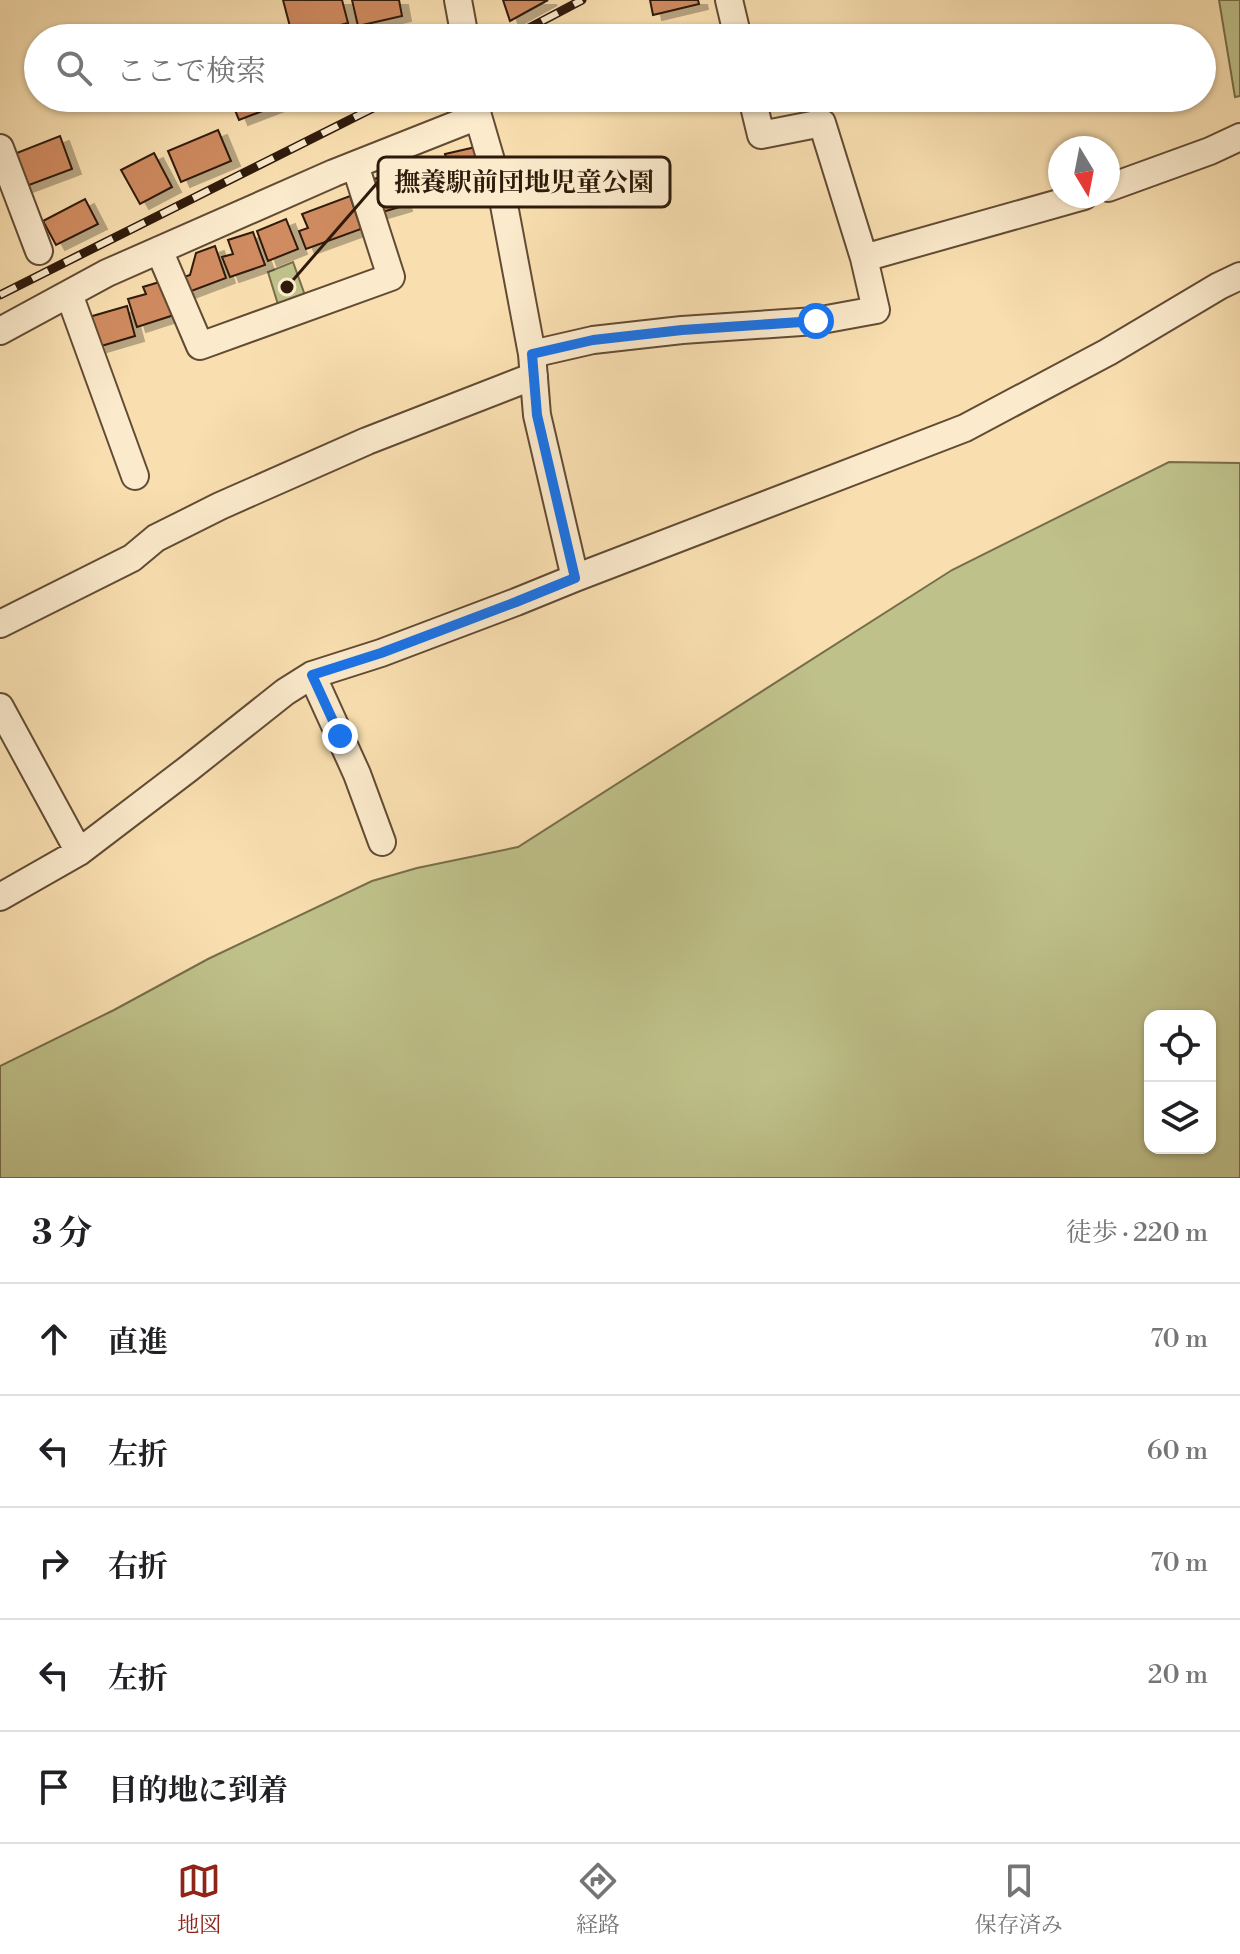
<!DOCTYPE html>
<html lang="ja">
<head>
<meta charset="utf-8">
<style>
  :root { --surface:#fff; --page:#f2f2f2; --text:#202124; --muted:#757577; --line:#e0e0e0; --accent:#8f2418 }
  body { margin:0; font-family:"Libre Bodoni","Noto Serif JP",serif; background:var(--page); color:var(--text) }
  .controls { position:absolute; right:24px; bottom:24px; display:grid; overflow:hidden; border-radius:16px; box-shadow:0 2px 6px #0004 }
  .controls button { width:72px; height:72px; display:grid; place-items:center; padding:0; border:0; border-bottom:2px solid var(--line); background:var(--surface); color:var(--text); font:40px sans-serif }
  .compass { position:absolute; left:1048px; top:136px; width:72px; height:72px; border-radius:50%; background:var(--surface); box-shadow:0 2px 6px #0004; rotate:170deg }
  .stop { position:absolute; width:24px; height:24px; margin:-18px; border:6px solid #1a73e8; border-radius:50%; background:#fff }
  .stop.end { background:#1a73e8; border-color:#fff; box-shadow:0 2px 8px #0008 }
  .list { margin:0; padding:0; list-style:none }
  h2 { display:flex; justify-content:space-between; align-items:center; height:104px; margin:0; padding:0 32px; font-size:34px }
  h2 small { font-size:26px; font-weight:400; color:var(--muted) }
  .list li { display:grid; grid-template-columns:52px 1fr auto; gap:24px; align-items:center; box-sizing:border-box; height:112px; padding:0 32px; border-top:2px solid var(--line) }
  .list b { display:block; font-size:30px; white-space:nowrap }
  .list em { font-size:26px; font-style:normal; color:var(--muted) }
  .icon { flex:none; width:44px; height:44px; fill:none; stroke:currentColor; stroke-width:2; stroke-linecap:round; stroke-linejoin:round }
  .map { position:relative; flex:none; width:1240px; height:1178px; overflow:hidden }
  .search { position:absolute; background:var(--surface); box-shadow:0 2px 6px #0004; left:24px; right:24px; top:24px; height:88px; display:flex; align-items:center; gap:20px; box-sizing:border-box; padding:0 28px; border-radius:44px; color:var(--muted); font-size:30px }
  .sheet { height:664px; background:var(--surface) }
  nav { display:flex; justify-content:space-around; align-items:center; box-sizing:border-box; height:112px; border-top:2px solid var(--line); background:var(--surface); font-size:22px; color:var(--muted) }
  nav a { display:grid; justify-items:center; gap:4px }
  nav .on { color:var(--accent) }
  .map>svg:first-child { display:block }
  .green { fill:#bfc18a; stroke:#776e4a; stroke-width:2; fill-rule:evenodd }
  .building { fill:#d08b60; stroke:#2f1a0b; stroke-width:2; filter:url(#shadow) }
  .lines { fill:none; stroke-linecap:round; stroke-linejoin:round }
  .minor-casing { stroke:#624b34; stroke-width:30 }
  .minor { stroke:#fbeacc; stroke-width:26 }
  .rail-casing { stroke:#2f1a0b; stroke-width:9 }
  .rail { stroke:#fbeacc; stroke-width:6; stroke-dasharray:18; stroke-linecap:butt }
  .route { stroke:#1a73e8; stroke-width:10 }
  .leader { fill:none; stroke:#2f1a0b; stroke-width:3 }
  .callout-dot { fill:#2f1a0b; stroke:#fbeacc; stroke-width:3 }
  .callout { fill:#fbeacc; stroke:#2f1a0b; stroke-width:3 }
  .callout-label { font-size:26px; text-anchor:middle; font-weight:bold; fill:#2f1a0b }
</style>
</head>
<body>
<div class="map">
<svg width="1240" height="1178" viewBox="0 0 1240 1178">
  <defs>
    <filter id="shadow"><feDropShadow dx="9" dy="5" stdDeviation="0" flood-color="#0004"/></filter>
  </defs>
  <rect width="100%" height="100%" fill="#f9dfb0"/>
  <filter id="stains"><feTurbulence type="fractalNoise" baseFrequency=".0025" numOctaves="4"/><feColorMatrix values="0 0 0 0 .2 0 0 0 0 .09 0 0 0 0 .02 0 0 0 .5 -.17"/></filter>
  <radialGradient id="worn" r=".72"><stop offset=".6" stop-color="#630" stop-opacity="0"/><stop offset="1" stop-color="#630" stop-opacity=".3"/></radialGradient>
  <path class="green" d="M1219,0h21v96l-5,1z
    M293,262l14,39 -27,10 -12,-39z
    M1169,462l71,1v715h-1240v-112l114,-56 94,-51 164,-78 45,-13 101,-21 434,-277zM1210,1016v132h-60v-132z"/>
  <path class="building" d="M283,0h59l6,23 -55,15z
    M352,0h47l3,16 -44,10z
    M503,0h45l-38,21z
    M650,0h48l1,4 -46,11z
    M230,98h66l-57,22z
    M218,130l13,31 -50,21 -13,-31z
    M60,136l12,33 -51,19 -12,-32z
    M480,146l8,31 -35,9 -8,-32z
    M154,153l18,34 -32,17 -19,-34z
    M393,173l10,33 -24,7 -11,-32z
    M350,196l11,33 -55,20 -7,-18 9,-3 -6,-14z
    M85,199l13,25 -42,21 -13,-24z
    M286,219l12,30 -30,12 -11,-30z
    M253,232l12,33 -35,12 -8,-20 11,-3 -5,-14z
    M215,246l11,32 -40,15 -5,-15 9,-3 6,-22z
    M166,280l11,34 -40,13 -9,-28 18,-5 -3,-7z
    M127,306l8,30 -37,11 -9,-30z"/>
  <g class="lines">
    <g class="minor-casing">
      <path id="minor" d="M458,0l7,38
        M729,0l9,38
        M476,101l2,15 26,89 28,149 5,61 38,163
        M0,148l39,103
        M1108,188l102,-37 30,-14
        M159,250l41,96 191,-69 -36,-112
        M864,258l220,-62
        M69,294l66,182
        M0,331l107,-58 227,-100 144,-57
        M532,354l61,-14 89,-10 134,-9 60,-11 -12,-52 -42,-135 -61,12 -9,-37
        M0,624l132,-66 24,-20 64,-32 147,-65 167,-65
        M312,675l45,99 25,68
        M0,707l79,145
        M0,897l79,-45 109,-83 97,-77 27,-17 69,-22 135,-51 59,-24 390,-150 143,-76 111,-66 21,-10"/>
    </g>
    <use href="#minor" class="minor"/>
    <g class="rail-casing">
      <path id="rail" d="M510,38l72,-38
        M0,295l393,-197"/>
    </g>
    <use href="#rail" class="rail"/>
  </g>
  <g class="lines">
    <path class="route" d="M340,736l-28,-61 69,-22 135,-51 59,-24 -38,-163 -5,-61 61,-14 89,-10 134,-9"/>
  </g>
  <path class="leader" d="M287 287L378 182"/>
  <circle class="callout-dot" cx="287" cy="287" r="8"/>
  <rect class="callout" x="378" y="157" width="292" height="50" rx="8"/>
  <g class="callout-label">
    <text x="524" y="191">撫養駅前団地児童公園</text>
  </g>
  <rect width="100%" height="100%" filter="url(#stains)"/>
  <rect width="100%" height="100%" fill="url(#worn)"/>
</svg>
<div class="controls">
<button><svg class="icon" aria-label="locate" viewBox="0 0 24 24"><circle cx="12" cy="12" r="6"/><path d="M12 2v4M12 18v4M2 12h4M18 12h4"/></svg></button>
<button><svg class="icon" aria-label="layers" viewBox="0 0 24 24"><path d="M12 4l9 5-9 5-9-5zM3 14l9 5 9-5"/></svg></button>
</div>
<svg class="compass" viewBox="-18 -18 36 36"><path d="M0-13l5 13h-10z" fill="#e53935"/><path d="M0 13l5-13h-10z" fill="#757577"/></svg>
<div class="stop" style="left:816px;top:321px"></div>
<div class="stop end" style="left:340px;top:736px"></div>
<div class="search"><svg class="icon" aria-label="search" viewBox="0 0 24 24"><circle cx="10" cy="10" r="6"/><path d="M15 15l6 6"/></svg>ここで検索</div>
</div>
<section class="sheet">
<h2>3 分<small>徒歩 · 220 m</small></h2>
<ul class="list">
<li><svg class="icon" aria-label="ahead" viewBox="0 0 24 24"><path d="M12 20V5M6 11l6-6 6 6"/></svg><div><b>直進</b></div><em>70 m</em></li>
<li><svg class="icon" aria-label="left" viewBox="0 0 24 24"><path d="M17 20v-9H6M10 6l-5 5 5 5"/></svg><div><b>左折</b></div><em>60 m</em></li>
<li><svg class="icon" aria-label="right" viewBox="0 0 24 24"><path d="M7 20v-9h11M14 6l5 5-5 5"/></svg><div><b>右折</b></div><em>70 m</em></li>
<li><svg class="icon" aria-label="left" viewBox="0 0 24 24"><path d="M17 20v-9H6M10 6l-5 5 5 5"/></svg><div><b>左折</b></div><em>20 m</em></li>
<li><svg class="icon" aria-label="arrive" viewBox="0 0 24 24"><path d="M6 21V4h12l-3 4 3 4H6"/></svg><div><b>目的地に到着</b></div></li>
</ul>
</section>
<nav>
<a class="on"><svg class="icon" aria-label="map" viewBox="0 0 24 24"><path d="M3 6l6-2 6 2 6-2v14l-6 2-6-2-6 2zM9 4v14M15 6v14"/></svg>地図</a>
<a><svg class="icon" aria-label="directions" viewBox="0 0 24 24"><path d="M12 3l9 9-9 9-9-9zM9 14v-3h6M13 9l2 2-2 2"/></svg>経路</a>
<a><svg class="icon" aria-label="saved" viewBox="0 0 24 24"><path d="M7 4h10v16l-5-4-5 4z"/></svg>保存済み</a>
</nav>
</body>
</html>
